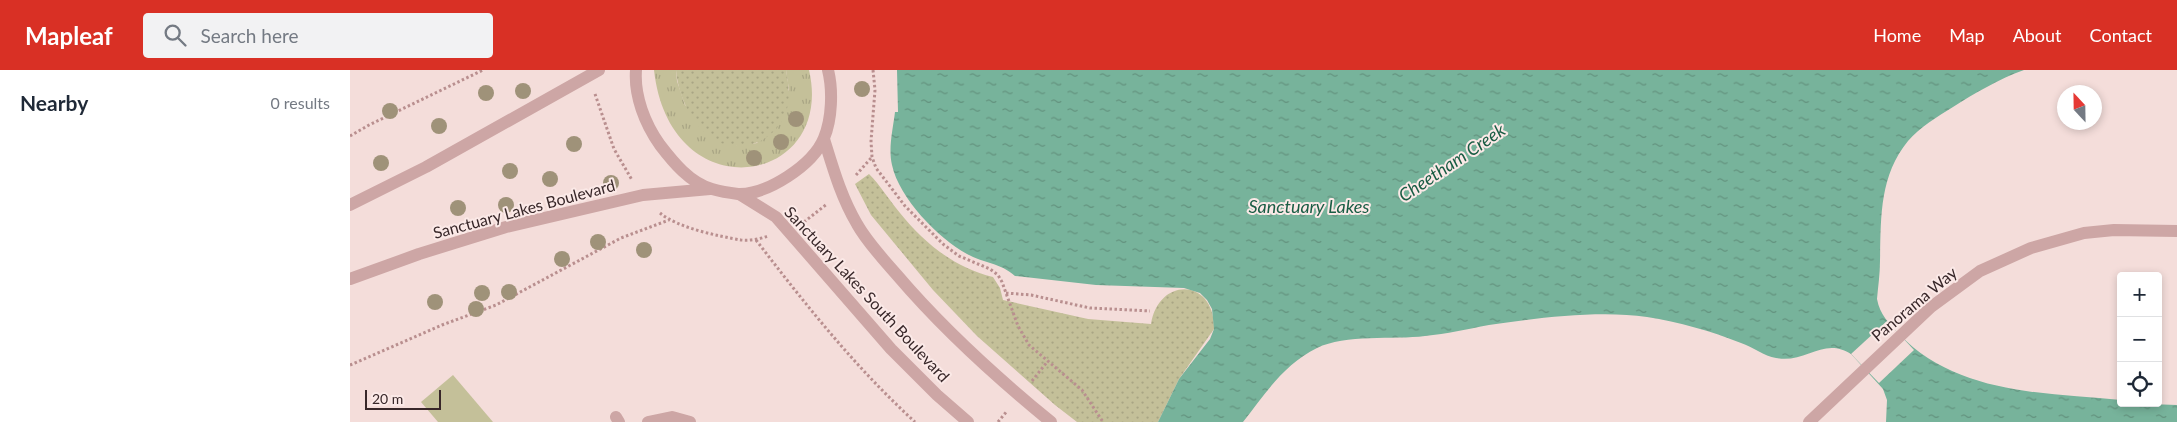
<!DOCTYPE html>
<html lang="en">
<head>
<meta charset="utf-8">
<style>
  :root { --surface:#fff; --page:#f2f2f3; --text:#1f2937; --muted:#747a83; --line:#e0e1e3; --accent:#d93025 }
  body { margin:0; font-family:Lato,sans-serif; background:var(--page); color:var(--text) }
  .controls { position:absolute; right:15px; bottom:15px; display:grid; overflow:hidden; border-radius:5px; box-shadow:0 2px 8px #0003 }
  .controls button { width:45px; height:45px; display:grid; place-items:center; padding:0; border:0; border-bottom:1px solid var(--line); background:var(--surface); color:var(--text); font:25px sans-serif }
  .compass { position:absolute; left:1707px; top:15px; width:45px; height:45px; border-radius:50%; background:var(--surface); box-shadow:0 2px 8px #0003; rotate:338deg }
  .scale { position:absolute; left:15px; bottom:12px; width:76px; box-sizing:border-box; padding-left:5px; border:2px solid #382729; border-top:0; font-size:14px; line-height:18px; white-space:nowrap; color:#382729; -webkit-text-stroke:4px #fbe9e7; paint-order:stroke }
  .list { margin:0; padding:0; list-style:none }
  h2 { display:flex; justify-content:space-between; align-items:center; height:65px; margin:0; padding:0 20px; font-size:21px }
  h2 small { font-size:16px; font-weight:400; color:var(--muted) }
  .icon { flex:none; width:28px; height:28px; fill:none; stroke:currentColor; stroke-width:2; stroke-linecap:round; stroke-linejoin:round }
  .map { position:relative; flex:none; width:1827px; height:352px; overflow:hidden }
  header { display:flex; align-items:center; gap:30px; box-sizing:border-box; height:70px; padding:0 25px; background:var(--accent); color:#fff }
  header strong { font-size:24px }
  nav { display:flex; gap:28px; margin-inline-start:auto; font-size:18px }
  .search { width:350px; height:45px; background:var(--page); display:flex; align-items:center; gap:12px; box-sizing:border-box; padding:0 18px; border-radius:5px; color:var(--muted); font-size:19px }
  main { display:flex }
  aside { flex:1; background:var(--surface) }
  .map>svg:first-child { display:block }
  .grass { fill:url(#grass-tufts) }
  .park { fill:url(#park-dots) }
  .pitch { fill:#c4c099 }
  .water { fill:url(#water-ripples) }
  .pier { fill:#f4ddda }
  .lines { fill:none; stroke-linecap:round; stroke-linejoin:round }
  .path { stroke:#b98f8f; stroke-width:3; stroke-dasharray:2.5 2.5; stroke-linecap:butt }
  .minor { stroke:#cda6a5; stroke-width:12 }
  .tree { fill:#9f9279 }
  .labels { text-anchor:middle; stroke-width:4; stroke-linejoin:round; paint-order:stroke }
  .street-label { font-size:16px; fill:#382729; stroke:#fbe9e7 }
  .water-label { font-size:18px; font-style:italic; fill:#195d44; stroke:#fbe9e7 }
</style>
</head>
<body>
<header>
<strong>Mapleaf</strong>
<div class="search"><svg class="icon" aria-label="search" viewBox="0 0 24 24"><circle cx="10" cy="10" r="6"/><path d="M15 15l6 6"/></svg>Search here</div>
<nav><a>Home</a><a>Map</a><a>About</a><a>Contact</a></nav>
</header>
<main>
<aside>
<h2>Nearby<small>0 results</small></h2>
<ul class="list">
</ul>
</aside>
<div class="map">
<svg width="1827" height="352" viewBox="0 0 1827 352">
  <defs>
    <pattern id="grass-tufts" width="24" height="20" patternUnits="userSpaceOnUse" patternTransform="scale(1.25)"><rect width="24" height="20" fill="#c4c099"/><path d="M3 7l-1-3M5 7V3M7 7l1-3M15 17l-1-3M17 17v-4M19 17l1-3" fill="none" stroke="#a9a584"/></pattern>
    <pattern id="park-dots" width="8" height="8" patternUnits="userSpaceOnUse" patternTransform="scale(1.25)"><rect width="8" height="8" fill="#c4c099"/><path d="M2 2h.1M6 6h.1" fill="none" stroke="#a9a584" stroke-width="1.8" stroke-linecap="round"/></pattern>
    <pattern id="water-ripples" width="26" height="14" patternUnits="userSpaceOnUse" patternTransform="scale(1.25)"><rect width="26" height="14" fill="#77b39b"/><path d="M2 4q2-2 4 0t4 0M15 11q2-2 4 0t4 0" fill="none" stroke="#63927e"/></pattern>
  </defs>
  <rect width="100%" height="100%" fill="#f4ddda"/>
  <path class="grass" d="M304,0h22l1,11 8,24 52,41 20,-3 32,-53 -3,-20h23c27,116 -139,143 -155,0z"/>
  <path class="park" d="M326,0h110c2,11 4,23 2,34 -4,28 -33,47 -60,41 -31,-6 -50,-47 -52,-75z
    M519,104c12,12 20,26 31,39 24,30 55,55 93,64l7,11 3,12 85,19 63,5c8,-48 64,-46 63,5l-35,50 -21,43h-81l-22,-17 -78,-69 -44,-46 -62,-75 -16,-31z"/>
  <path class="pitch" d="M103,305l40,47h-55l-17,-20z"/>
  <path class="water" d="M547,0h1127c-25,9 -49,23 -71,37 -16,10 -33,20 -45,34 -29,35 -27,78 -28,120 0,13 -2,26 -3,38 3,16 12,24 22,35 57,60 145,59 222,66v3l56,2v17h-291l1,-22 -4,-11 -32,-35c-27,-18 -46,10 -75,4 -12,-2 -23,-11 -35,-15 -30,-12 -62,-21 -94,-26 -48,-7 -110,1 -158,8 -22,4 -42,9 -64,11 -31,4 -80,-2 -108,12 -33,16 -52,46 -74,74h-85l21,-43 31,-40 4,-10 -2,-20 -5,-9 -7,-7 -16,-5 -88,-3 -81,-9c-14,-13 -32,-13 -48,-22 -29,-16 -68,-56 -75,-89 -4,-17 1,-36 3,-53h3z"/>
  <path class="pier" d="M1537,251l27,29 -35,33 -28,-29z"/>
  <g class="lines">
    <path class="path" d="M523,0l2,20 -4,51 1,16 4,11 29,38 38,38 16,12 31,13 8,6 4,7 16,44 11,19 53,45 21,32
      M245,24l19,55 18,31
      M0,66l19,-11 114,-55
      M506,105l16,-18
      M310,143c18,15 58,23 81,27 9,1 19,-1 27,-4
      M454,152l23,-18
      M406,170c49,64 99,127 159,182
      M656,223l25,2 59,13 60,3
      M0,295l92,-40 54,-20 125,-67 48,-18
      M682,311l15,-19
      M648,352l9,-11"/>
    <path class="minor" d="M286,0c-2,26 9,54 24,75 13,17 30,38 52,44 7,2 18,4 26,5 29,1 75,-29 86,-56 8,-19 9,-48 4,-68
      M474,69c9,29 17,58 33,85 10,18 26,35 40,51 46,54 99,102 154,147
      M389,124l37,23 115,132 46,46 31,27
      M0,135l76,-38 173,-97
      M0,209l69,-25 87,-27 137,-32 67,-6
      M266,347l3,5
      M298,352l24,-5 18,5
      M1459,352l122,-115 49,-36 51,-23 53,-15 30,-3 63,1"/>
  </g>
  <g class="tree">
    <circle cx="512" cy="19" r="8"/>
    <circle cx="173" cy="21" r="8"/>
    <circle cx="136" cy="23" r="8"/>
    <circle cx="40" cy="41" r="8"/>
    <circle cx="446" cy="49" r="8"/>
    <circle cx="89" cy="56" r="8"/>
    <circle cx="431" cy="72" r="8"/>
    <circle cx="224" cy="74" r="8"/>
    <circle cx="404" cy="88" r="8"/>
    <circle cx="31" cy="93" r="8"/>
    <circle cx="160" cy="101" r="8"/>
    <circle cx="200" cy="109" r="8"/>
    <circle cx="261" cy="113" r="8"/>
    <circle cx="156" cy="135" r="8"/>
    <circle cx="108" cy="138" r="8"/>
    <circle cx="248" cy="172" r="8"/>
    <circle cx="294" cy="180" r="8"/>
    <circle cx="212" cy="189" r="8"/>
    <circle cx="159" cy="222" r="8"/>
    <circle cx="132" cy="223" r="8"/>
    <circle cx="85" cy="232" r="8"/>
    <circle cx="126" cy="239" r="8"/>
  </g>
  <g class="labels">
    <g class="street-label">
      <text transform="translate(174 139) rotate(-15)" y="6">Sanctuary Lakes Boulevard</text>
      <text transform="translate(517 224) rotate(47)" y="6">Sanctuary Lakes South Boulevard</text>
      <text transform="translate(1564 234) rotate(-40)" y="6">Panorama Way</text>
    </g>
    <g class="water-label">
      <text transform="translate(1102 93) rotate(-34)" y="6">Cheetham Creek</text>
      <text x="959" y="143">Sanctuary Lakes</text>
    </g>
  </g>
</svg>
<div class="controls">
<button>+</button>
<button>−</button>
<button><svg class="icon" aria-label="locate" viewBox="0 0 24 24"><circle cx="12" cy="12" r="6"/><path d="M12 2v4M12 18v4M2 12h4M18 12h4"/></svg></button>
</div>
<svg class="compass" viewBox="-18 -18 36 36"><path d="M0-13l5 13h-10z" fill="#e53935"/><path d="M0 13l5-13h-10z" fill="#747a83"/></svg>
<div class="scale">20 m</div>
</div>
</main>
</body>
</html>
